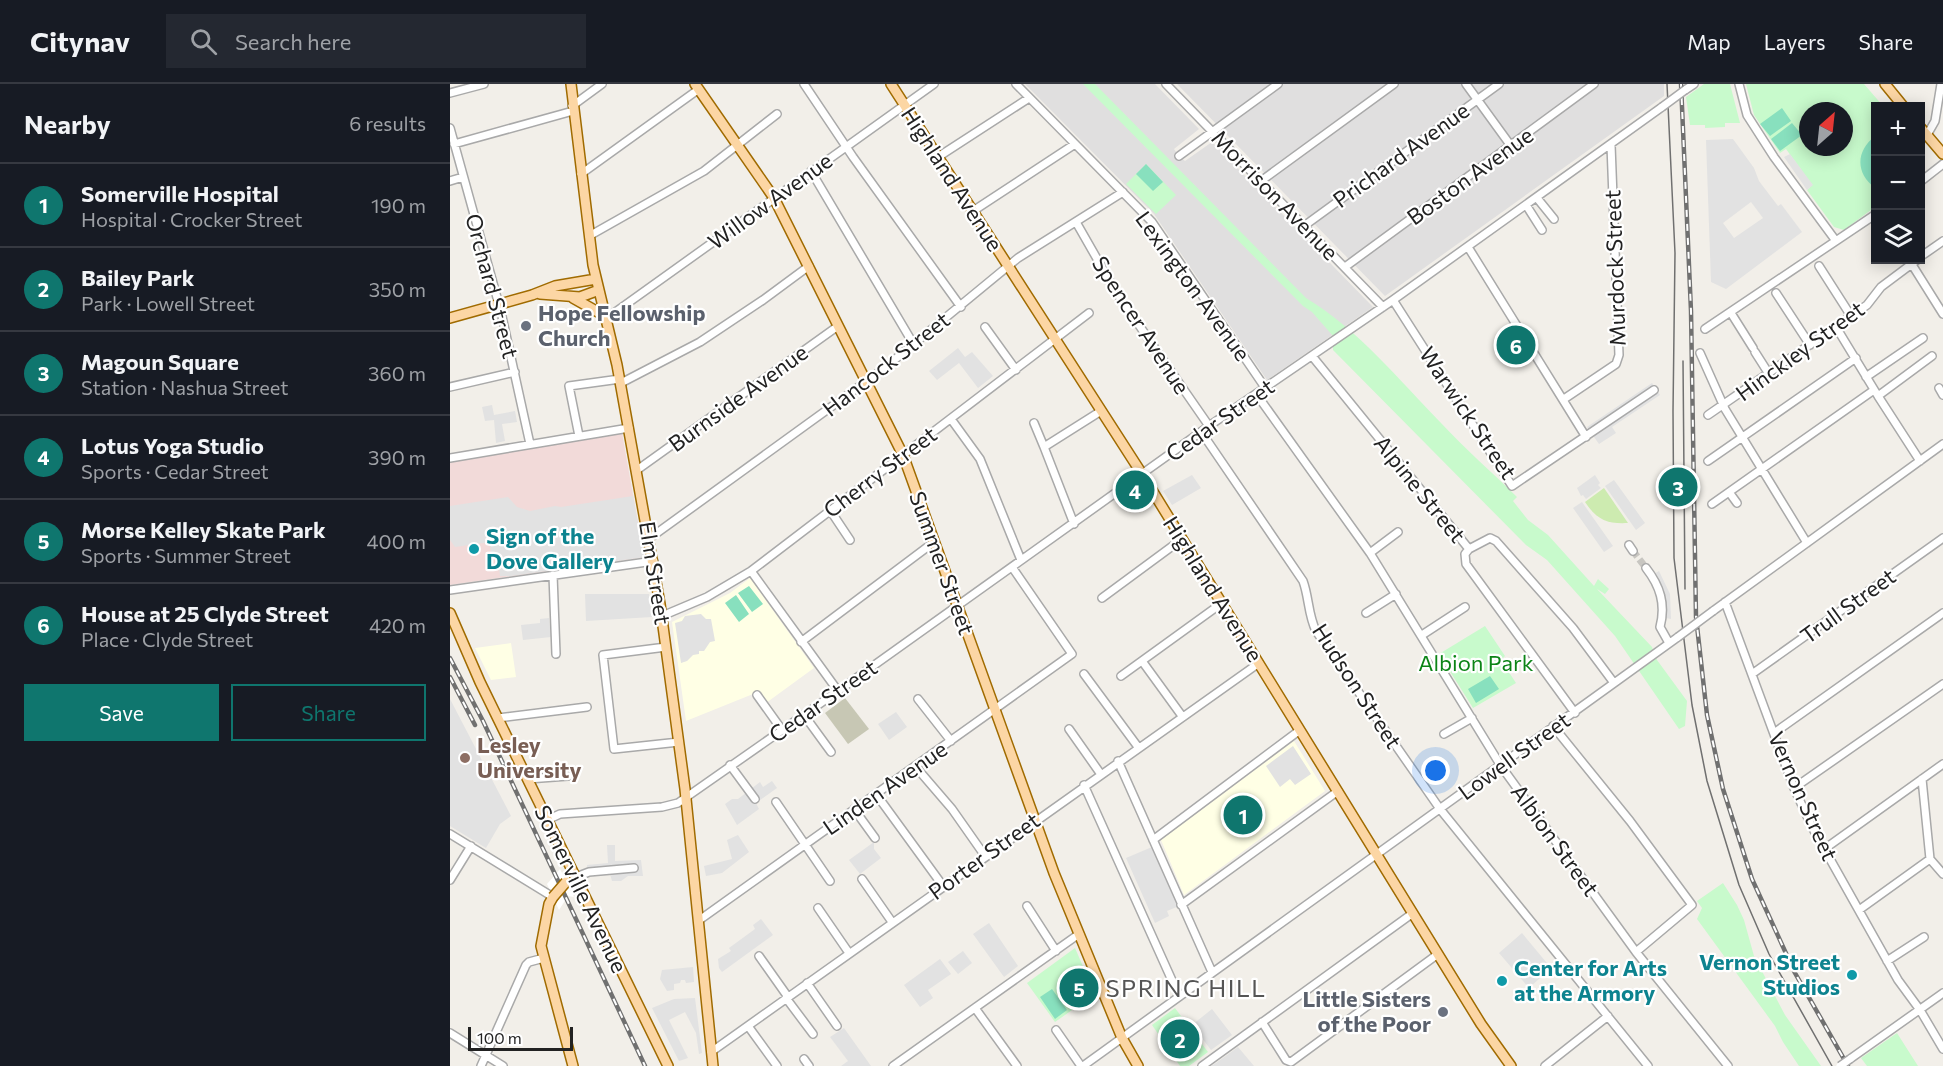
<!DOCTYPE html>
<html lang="en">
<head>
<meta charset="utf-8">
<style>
  :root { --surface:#171b24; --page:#242831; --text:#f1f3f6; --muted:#9ea1a6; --line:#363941; --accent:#0f766e }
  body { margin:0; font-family:Commissioner,sans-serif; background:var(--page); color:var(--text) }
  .controls { position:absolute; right:18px; top:18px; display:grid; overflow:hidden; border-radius:0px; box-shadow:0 3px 15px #0003 }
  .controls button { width:54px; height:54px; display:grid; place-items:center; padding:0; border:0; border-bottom:2px solid var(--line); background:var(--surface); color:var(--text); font:30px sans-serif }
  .compass { position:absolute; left:1349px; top:18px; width:54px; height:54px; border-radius:50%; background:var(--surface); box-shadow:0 3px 15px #0003; rotate:27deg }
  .scale { position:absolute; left:18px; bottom:15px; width:105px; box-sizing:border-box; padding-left:6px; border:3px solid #222; border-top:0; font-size:16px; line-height:21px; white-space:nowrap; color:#222; -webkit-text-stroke:4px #fff; paint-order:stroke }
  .you { position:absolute; left:986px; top:687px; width:21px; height:21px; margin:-15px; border:4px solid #fff; border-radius:50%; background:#1a73e8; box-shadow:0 0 0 9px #1a73e833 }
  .badge { display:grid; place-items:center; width:39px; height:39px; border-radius:50%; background:var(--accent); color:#fff; font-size:20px; font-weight:700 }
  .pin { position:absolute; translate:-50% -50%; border:3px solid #fff; box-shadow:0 2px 6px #0006 }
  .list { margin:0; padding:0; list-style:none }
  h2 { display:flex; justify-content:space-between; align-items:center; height:78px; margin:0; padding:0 24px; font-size:26px }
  h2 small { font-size:20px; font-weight:400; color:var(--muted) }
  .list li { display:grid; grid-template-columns:39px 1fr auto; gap:18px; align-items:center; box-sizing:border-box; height:84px; padding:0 24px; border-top:2px solid var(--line) }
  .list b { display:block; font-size:22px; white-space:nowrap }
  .list p { margin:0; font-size:20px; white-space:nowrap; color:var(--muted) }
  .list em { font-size:20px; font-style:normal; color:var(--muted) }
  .actions { display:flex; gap:12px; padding:18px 24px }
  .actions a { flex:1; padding:14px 0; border:2px solid var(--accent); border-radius:0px; text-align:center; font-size:21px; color:var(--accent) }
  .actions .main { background:var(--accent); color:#fff }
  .icon { flex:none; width:33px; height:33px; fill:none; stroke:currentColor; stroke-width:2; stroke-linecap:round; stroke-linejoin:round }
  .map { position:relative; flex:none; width:1493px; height:982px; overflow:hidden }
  header { display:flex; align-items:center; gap:36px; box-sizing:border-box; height:84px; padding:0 30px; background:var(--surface); border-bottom:2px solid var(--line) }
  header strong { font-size:28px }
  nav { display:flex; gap:33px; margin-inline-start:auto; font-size:21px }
  .search { width:420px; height:54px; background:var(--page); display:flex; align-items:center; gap:15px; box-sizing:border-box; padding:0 21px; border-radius:0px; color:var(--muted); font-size:22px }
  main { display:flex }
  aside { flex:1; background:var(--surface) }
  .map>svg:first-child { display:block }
  .residential { fill:#e0dfdf }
  .commercial { fill:#f2dad9 }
  .education { fill:#ffffe5 }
  .construction { fill:#c7c7b4 }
  .grass { fill:#cdebb0 }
  .park { fill:#c8facc; fill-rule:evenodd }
  .pitch { fill:#88e0be }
  .parking { fill:#e2e2e2; fill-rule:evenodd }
  .pier { fill:#fff }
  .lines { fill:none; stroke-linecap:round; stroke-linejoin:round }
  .minor-tunnel { stroke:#c8c6c1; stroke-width:7; stroke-dasharray:7 3.5; stroke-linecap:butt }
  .minor-casing { stroke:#a9a9a9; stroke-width:10 }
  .major-casing { stroke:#a06b00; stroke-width:12 }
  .minor { stroke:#fff; stroke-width:7 }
  .major { stroke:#fcd6a4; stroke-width:9 }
  .tram { stroke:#707070; stroke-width:1.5 }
  .rail-casing { stroke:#707070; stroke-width:4.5 }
  .rail { stroke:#fff; stroke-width:2; stroke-dasharray:7; stroke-linecap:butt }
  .minor-bridge-casing { stroke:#a9a9a9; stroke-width:10; stroke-linecap:butt }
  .major-bridge-casing { stroke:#a06b00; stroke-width:12; stroke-linecap:butt }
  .minor-bridge { stroke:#fff; stroke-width:7 }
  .major-bridge { stroke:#fcd6a4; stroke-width:9 }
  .worship-dot { fill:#6b7280; stroke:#fff; stroke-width:2 }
  .culture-dot { fill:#0f9aa8; stroke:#fff; stroke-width:2 }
  .education-dot { fill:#8d6e63; stroke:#fff; stroke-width:2 }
  .labels { text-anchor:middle; stroke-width:4.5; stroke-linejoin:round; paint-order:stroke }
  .street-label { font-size:22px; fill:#222; stroke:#fff }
  .worship-label { font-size:22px; font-weight:bold; fill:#5b616d; stroke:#fff; text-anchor:start }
  .culture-label { font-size:22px; font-weight:bold; fill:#0d838f; stroke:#fff; text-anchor:start }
  .park-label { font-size:22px; fill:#0c8416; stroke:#fff }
  .education-label { font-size:22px; font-weight:bold; fill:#785e54; stroke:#fff; text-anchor:start }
  .neighbourhood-label { font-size:24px; letter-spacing:1.5px; fill:#555; stroke:#fff }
</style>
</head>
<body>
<header>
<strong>Citynav</strong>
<div class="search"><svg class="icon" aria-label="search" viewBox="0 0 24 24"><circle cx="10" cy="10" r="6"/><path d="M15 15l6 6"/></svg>Search here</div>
<nav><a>Map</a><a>Layers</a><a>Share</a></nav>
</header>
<main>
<aside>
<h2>Nearby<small>6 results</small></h2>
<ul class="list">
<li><span class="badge">1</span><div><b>Somerville Hospital</b><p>Hospital · Crocker Street</p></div><em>190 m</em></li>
<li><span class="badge">2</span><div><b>Bailey Park</b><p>Park · Lowell Street</p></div><em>350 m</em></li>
<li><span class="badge">3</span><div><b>Magoun Square</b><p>Station · Nashua Street</p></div><em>360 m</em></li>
<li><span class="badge">4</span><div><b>Lotus Yoga Studio</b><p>Sports · Cedar Street</p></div><em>390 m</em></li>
<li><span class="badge">5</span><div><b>Morse Kelley Skate Park</b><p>Sports · Summer Street</p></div><em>400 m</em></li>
<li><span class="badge">6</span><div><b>House at 25 Clyde Street</b><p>Place · Clyde Street</p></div><em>420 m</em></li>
</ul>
<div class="actions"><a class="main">Save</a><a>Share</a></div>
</aside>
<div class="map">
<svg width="1493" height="982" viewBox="0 0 1493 982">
  <rect width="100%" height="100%" fill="#f2efe9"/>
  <path class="residential" d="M575,0h130l44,45 -25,20 5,7 6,5 27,-19 161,165 -106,73 -113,-166z
    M727,0h487v12l-279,200z"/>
  <path class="commercial" d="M172,349l22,124 -194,28v-123z"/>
  <path class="education" d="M300,494l64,90 -48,35 -8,-11 -72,29 -14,-99 58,-29z
    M61,559l5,34 -25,3 -16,-32z
    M844,657l31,50 -141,104 -23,-55z"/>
  <path class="construction" d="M395,614l24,31 -21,15 -23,-31z"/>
  <path class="grass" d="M1154,404l24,35c-21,1 -31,-3 -43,-21z"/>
  <path class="park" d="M633,0h12l211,214c53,32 93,82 135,125 24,26 51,49 76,74l-4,4 15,19 20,15 46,51 4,-7 11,10 -4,5 -8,-5 55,58 5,13 30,41 -2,25 -6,3 -64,-93 -68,-76 -21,-15 -193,-195v-14l-21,-24 -9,-6z
    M1254,0h26l10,39h-15v4l-20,1v-3h-15l-4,-28z
    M1296,0h118l19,22h-7l-1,101 -31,23 -10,-3 -27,-37 5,-5 -26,-36 -6,4 -26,-38zM1358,27h36v36h-36z
    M696,80l30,31 -20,19 -30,-30z
    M1035,542l20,30 -4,4 15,23 -43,25 -34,-54z
    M1273,799l14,22 7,15 10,36 31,59 36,51h-22l-16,-24 -8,-16 -78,-107 5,-11 -5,-7z
    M625,864l20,46 -40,28 -28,-39z
    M725,924l33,44 -19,14h-9l-28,-41z
    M1447,949l21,33h-51l-6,-8z"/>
  <path class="pitch" d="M1332,24l9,13 -21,15 -10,-12z
    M1342,39l10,12 -22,16 -9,-12z
    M1425,52v52c-20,-15 -19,-37 0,-52z
    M696,80l17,18 -10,9 -17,-17z
    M299,502l14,18 -11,8 -14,-19z
    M286,511l13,19 -10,8 -14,-19z
    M1040,592l9,13 -23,14 -8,-14z
    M620,886l3,5 8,-5 7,11 -1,3 4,7 -1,6 -9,7 -16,-22 5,-5 -4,-6z
    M602,905l15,21 -12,9 -15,-22z"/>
  <path class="parking" d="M1283,55l21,29 5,13 19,25 3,-2 21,28 -76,57 -15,-7 -5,-142zM1301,118l12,16 -29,20 -11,-15z
    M1340,70l23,31 -6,5 -23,-33z
    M508,264l7,9 7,-5 21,24 -15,12 -19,-25 -22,17 -8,-9z
    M1202,299l8,12 -48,32 4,6 -17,11 -12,-17z
    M42,321l2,10 21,-4 2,11 -15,2 3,17 -9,2 -2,-23 -9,1 -3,-14z
    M742,391l9,13 -29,17 -9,-14z
    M1145,391l5,8 -2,2 3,3 -15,11 -3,-4 -2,1 -4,-8z
    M1164,396l31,43 -9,7 -31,-44z
    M183,412l11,61 -133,19h-11l-3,-22h-6l-1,-12 -35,5 -5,-7v-34l58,-9 9,10 13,4 25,-5 6,1z
    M1132,418l31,44 -9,6 -31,-44z
    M1209,487l11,23 1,25 -5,-1 -3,-26 -9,-18z
    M135,510h64l3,23 -66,4z
    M251,530l5,5h5l4,22 -5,1 -6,9h-5v3l-6,1 -6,6 -6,2 -6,-40 7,-2 3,-5z
    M99,534l2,19 -28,3 -2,-15 19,-2v-4z
    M0,615l61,117 -11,8 -14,24 -36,-22z
    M446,628l11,15 -18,13 -11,-16z
    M843,662l18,28 -16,11 -5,-6 -10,8 -14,-21z
    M322,697l5,7 -21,15 3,6 -22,16 -12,-21 7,-5h6l22,-17 3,5z
    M288,751l11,17 -27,21 -16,3 -2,-10 28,-7 -5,-19z
    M424,758v7l7,9 -21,16 -11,-14z
    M157,761h8v16l26,-1 2,16h-15l-7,5h-9l-2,-7 -22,2 -1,-11 21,-2z
    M702,763l27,59 -12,5 2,5 -14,7 -29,-65z
    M311,835l12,16 -51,37 -3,-4 -1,-9 13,-8 -2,-3 26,-19 -2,-4z
    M539,839l29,43 -14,11 -31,-43z
    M1072,849l29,35 -22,20 -30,-35z
    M513,867l9,12 -14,11 -10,-12z
    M490,875l11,15 -23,16 5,8 -13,9 -16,-22z
    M243,883l1,15 -8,1 -1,-3h-4l-1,3 -6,1v6l-7,1 -7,-12 2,-9z
    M245,914l7,55 -3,1 -3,-21 -11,-21 -16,8 19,38 -9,3 -27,-53 22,-9z
    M762,925l20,26 -21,15 -19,-25z
    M394,944l27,38h-30l7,-5 -18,-24z
    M788,963l16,19h-43l5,-3z"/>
  <path class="pier" d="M110,785l14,28 -6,-1 -9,14 -12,-26z"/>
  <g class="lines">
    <path class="minor-tunnel" d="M1183,467l13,17"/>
    <g class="minor-casing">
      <path id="minor" d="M354,0l49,73 108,150
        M566,0l136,138 114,167
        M716,0l217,223
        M1016,0l45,62
        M1289,0l8,31 27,42 62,84
        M1235,6l9,-6
        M0,9l34,-9
        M122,22l30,-22
        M0,44l51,184 29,132
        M1477,51l8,-14 6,-37
        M4,60l119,-33
        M729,72l99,-72
        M488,73l91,-59
        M361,87l103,174
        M131,90l118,-85
        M0,97l13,-4
        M811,97l133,-97
        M1470,98l23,-18
        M1087,114l17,21
        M1076,121l16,25
        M523,127l102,-67
        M626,138l40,70 93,134
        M854,142l195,-142
        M139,152l115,-65 73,-57
        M1018,163l118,190
        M1470,173l23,-16
        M1461,179l32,51
        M1369,182l32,50
        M895,183l249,-183
        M1326,209l34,52
        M943,216l119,186 142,-96
        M1281,229l22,35
        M155,232l9,-3 320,-229
        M535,243l31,43
        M1386,243l42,69 42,65
        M1255,245l171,-115
        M1305,268l14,22
        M1250,269l25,56 82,134
        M862,272l157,193
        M1416,293l57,-39
        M171,299l79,-41 63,-42 46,-34
        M0,303l65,-15
        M1489,304l4,7
        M807,311l113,158 131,213 135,186 92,114
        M1428,312l54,-40
        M1114,315l52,-35 3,-9 -8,-210
        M1258,331l159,-110 14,-18 36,-27
        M501,335l29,40 41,101
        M584,339l10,24
        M752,349l101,148c6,16 5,34 13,50l124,178 208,257
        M129,352l-10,-50 51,-7
        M0,374l179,-30
        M1258,377l148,-103
        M187,386l201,-144
        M1279,408l8,11
        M1262,420l162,-114
        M380,426l20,30
        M624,440l-30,-77 57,-36
        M200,454l232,-168 136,-112 105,-66
        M1179,461l4,6
        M920,469l28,-21
        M1196,484c14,18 20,36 14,59l9,16
        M301,487l87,120
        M103,491l3,79
        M0,506l204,-29
        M652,514l80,-59
        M1275,518l69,186 18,39 86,153 22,30 23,39
        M1263,527l230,-167
        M916,529l30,-19
        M212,532l45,-19 44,-26 338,-258
        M972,551l43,-28
        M351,558l133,-100
        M216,563l-63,8 11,94 65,-7
        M692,577l40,55
        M634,590l54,73
        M1302,590l191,-136
        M671,592l101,-73
        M307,611l25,35
        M468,615l33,42
        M1125,629l-109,-149 -1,-10 4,-5 21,-11 6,3 77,87 41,55
        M354,631l27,37
        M48,634l89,-11
        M1103,642l77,95 62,84 -56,47
        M619,645l31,44
        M1324,649l169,-120
        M994,650l28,-16
        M668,677l94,211
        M280,681l25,34
        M465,682l37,43 33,47
        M78,695l40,-3
        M1472,695l8,80 13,15
        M634,701l95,211
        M1344,704l149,-104
        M426,710l67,92
        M326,718l54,79
        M404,725l21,29
        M97,736l13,-6 102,-7 16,-4 160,-112 371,-265 184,-126 269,-193
        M0,750l103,63
        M703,756l147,-110
        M1373,766l120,-86
        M126,793l13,-5 45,-4
        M412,795l30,43
        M0,796l21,-34
        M731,821l157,-114
        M577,822l29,45
        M368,824l31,45
        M1409,826l71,-51
        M248,837l374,-267 -60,-87
        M309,872l29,41
        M1437,877l37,-24
        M357,899l30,43
        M336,914l27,36
        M525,924l42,58
        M812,938l24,38 5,2 147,-108
        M298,942l29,40
        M606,946l25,36
        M0,949l53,33
        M261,968l548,-389
        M354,975l5,7
        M1400,975l93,-66
        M31,982l45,-101 3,-3 15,-4
        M443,982l186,-132
        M633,982l595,-429
        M752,982l211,-153
        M1095,982l63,-50"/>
    </g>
    <g class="major-casing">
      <path id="major" d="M121,0l22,181 24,100 43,239 25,185 28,277
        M245,0l79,114 129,257 151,418 68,165 16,28
        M441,0l251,390 339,550 30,42
        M1435,0l18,22
        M1470,43l23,27
        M90,210l40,3 19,-7
        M123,214l32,18
        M0,234l82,-23 23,-9 41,-7
        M0,529l30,69 188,384
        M103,813l-4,7 -8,42 32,120"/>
    </g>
    <use href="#minor" class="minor"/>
    <use href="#major" class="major"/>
    <path class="tram" d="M1217,0l8,169 -2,158 1,147 18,147 15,76 32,104 30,69 63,112
      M1233,277l2,228"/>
    <g class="rail-casing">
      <path id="rail" d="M1231,0l10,227 5,306 11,98 16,74 29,90 43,94 53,93
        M0,574l33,63 162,345
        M0,593l25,48"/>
    </g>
    <use href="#rail" class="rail"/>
    <g class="minor-bridge-casing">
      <path id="minor-bridge" d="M1212,23l23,-17
        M1228,553l35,-26
        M1390,982l10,-7"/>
    </g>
    <g class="major-bridge-casing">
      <path id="major-bridge" d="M103,813l13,-15"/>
    </g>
    <use href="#minor-bridge" class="minor-bridge"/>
    <use href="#major-bridge" class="major-bridge"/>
  </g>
  <g class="worship-dot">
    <circle cx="76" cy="242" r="6"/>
    <circle cx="993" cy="928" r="6"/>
  </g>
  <g class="culture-dot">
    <circle cx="24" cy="465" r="6"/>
    <circle cx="1402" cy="891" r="6"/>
    <circle cx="1052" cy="897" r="6"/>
  </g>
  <circle class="education-dot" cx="15" cy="674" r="6"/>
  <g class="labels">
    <g class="street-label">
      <text transform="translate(951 71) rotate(-36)" y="8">Prichard Avenue</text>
      <text transform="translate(1020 92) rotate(-36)" y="8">Boston Avenue</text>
      <text transform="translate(502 95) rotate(57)" y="8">Highland Avenue</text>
      <text transform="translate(825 111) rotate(46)" y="8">Morrison Avenue</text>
      <text transform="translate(320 117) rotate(-36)" y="8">Willow Avenue</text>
      <text transform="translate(1165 184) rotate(-92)" y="8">Murdock Street</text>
      <text transform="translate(42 202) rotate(75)" y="8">Orchard Street</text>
      <text transform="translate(743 202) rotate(54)" y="8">Lexington Avenue</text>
      <text transform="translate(691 241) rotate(57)" y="8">Spencer Avenue</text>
      <text transform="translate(1350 267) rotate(-36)" y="8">Hinckley Street</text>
      <text transform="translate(436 280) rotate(-38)" y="8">Hancock Street</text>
      <text transform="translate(288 314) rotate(-36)" y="8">Burnside Avenue</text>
      <text transform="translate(1018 329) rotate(56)" y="8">Warwick Street</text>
      <text transform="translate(770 336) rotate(-35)" y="8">Cedar Street</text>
      <text transform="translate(430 388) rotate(-37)" y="8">Cherry Street</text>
      <text transform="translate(970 405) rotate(51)" y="8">Alpine Street</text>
      <text transform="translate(492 479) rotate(70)" y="8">Summer Street</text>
      <text transform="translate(205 489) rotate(81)" y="8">Elm Street</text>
      <text transform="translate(763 505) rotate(58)" y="8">Highland Avenue</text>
      <text transform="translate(1398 522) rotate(-36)" y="8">Trull Street</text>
      <text transform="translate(907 602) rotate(57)" y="8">Hudson Street</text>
      <text transform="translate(373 617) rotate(-35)" y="8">Cedar Street</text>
      <text transform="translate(1064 672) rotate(-36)" y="8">Lowell Street</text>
      <text transform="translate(435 704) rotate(-35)" y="8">Linden Avenue</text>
      <text transform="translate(1353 712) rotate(66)" y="8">Vernon Street</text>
      <text transform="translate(1105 756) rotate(54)" y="8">Albion Street</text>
      <text transform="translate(534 772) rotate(-36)" y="8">Porter Street</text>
      <text transform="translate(131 805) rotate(64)" y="8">Somerville Avenue</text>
    </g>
    <g class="worship-label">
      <text x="88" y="237">Hope Fellowship<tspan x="88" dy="25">Church</tspan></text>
      <text x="981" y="923" text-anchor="end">Little Sisters<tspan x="981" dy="25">of the Poor</tspan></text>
    </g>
    <g class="culture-label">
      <text x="36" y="460">Sign of the<tspan x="36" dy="25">Dove Gallery</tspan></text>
      <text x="1390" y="886" text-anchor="end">Vernon Street<tspan x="1390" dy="25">Studios</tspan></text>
      <text x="1064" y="892">Center for Arts<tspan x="1064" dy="25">at the Armory</tspan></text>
    </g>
    <g class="park-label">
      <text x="1026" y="587">Albion Park</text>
    </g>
    <g class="education-label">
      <text x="27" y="669">Lesley<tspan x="27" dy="25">University</tspan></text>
    </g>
    <g class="neighbourhood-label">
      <text x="736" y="913">SPRING HILL</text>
    </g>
  </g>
</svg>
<div class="controls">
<button>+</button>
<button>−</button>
<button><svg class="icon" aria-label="layers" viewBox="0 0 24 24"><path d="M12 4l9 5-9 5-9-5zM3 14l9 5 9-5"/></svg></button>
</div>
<svg class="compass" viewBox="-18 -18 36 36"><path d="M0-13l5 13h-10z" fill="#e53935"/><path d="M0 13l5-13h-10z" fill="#9ea1a6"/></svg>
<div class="scale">100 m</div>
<div class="you"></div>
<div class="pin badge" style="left:793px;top:731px">1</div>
<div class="pin badge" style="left:730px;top:955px">2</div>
<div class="pin badge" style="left:1228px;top:403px">3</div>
<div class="pin badge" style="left:685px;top:406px">4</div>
<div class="pin badge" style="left:629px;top:904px">5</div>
<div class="pin badge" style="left:1066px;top:261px">6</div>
</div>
</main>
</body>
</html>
